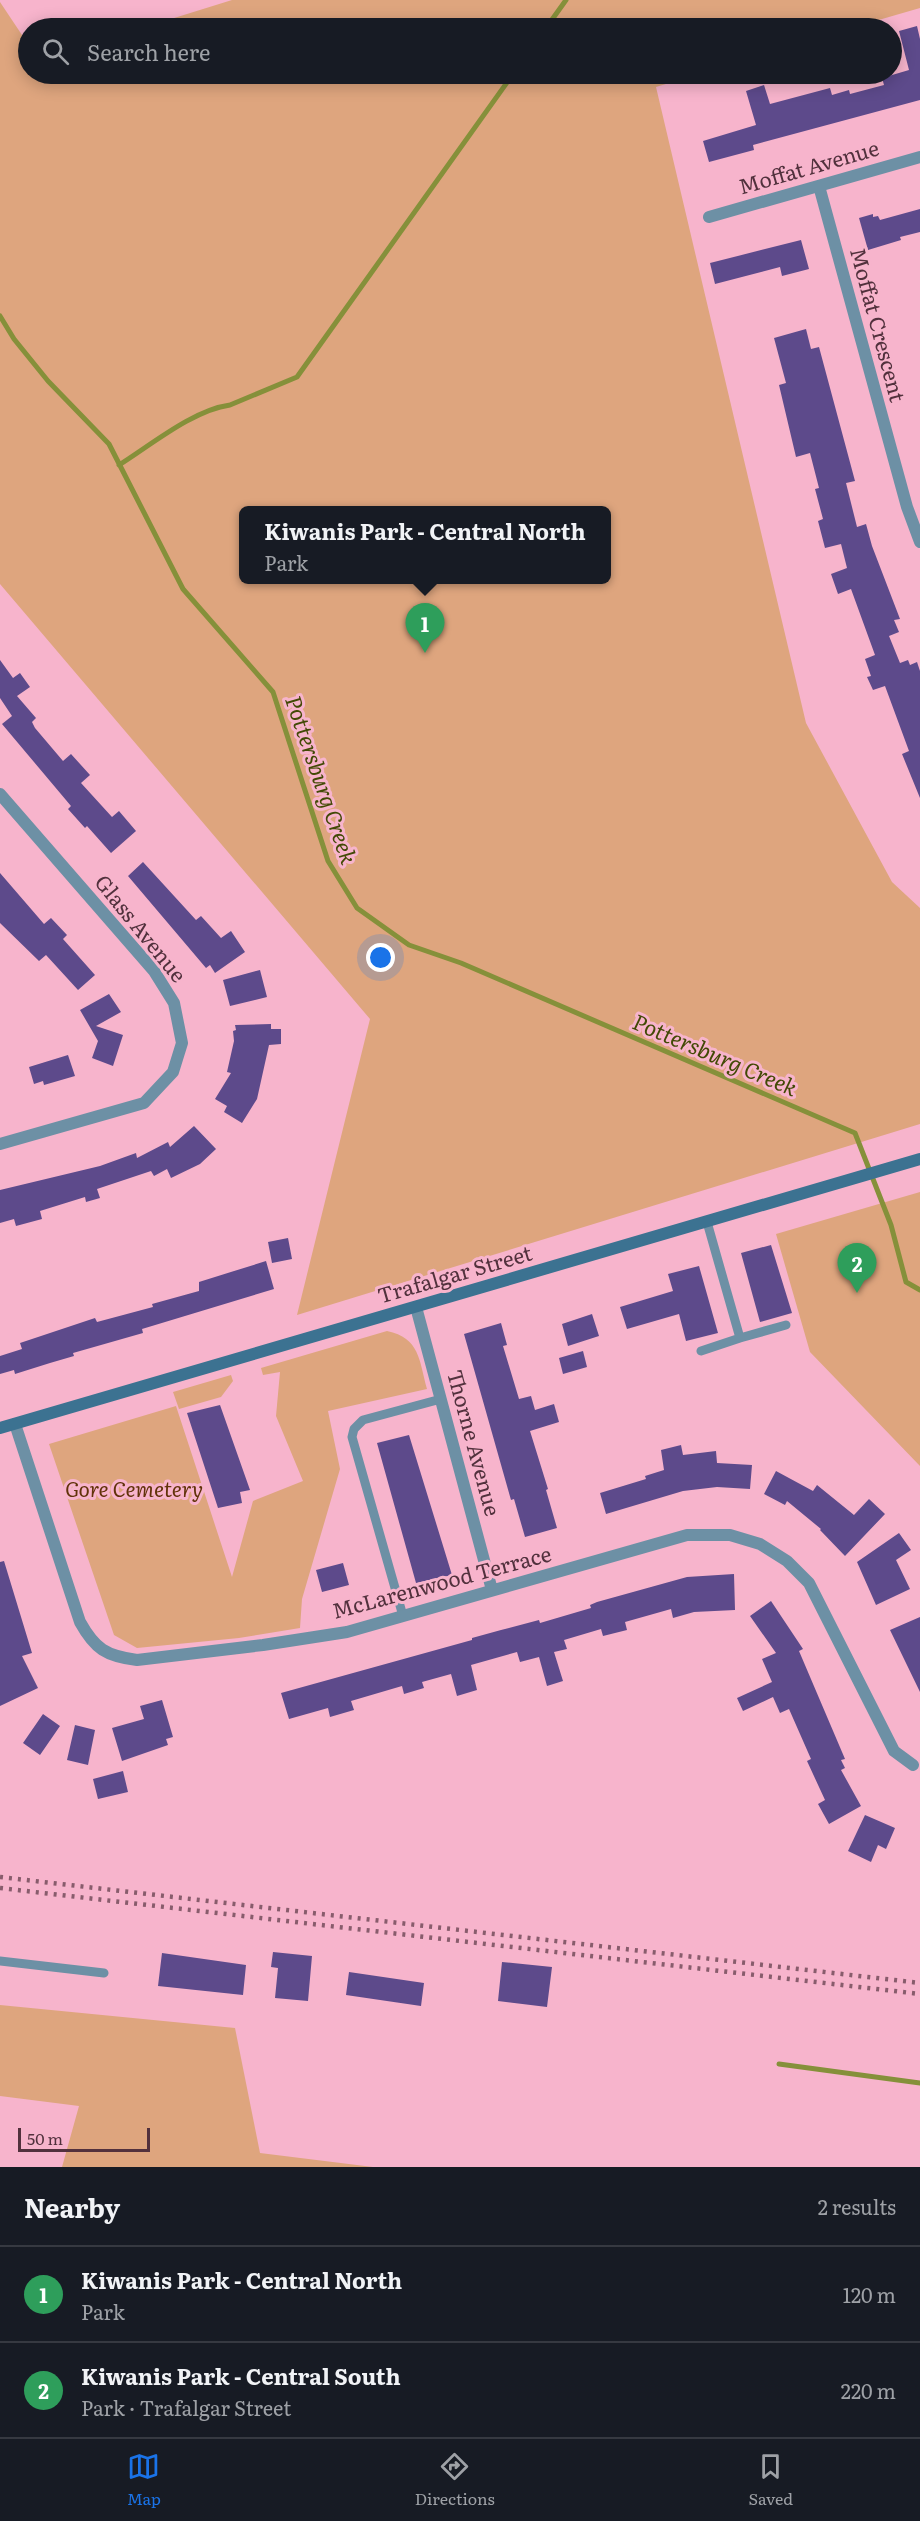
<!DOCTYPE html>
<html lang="en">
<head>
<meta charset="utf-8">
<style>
  :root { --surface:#171b24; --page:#20242c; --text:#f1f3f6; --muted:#9ea1a6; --line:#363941; --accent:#1a73e8 }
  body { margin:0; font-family:Literata,serif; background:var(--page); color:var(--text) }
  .scale { position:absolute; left:18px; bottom:15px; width:132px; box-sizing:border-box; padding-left:6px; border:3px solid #52313d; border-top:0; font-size:16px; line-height:21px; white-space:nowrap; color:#52313d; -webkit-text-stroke:4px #f7b4cc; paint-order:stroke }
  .you { position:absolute; left:381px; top:958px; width:21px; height:21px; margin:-15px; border:4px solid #fff; border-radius:50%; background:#1a73e8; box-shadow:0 0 0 9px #1a73e833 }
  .badge { display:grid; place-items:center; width:39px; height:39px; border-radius:50%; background:var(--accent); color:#fff; font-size:20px; font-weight:700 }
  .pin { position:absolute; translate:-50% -50px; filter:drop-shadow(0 2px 3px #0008) }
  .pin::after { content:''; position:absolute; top:32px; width:21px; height:18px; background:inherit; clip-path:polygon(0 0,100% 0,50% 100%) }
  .popup { position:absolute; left:239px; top:506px; width:372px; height:78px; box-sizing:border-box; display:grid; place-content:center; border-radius:9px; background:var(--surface); filter:drop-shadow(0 2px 4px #0005); font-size:20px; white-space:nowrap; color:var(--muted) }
  .popup b { font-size:22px; color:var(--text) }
  .popup::after { content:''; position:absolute; left:50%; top:100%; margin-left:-12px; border:12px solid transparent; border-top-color:var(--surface) }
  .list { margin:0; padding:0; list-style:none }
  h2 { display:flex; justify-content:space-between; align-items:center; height:78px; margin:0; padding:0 24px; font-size:26px }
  h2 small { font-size:20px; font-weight:400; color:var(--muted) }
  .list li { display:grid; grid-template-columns:39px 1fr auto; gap:18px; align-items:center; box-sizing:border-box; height:96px; padding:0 24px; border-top:2px solid var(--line) }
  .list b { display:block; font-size:22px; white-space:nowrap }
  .list p { margin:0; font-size:20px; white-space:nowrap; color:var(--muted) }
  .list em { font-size:20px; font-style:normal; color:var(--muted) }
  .icon { flex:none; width:33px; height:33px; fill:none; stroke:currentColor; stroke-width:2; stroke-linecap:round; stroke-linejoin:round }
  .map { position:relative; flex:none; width:920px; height:2167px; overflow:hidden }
  .search { position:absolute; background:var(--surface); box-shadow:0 3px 15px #0003; left:18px; right:18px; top:18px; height:66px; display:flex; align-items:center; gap:15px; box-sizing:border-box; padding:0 21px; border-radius:33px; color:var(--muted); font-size:22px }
  .sheet { height:270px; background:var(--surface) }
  nav { display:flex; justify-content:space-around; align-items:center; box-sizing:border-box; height:84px; border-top:2px solid var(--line); background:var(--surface); font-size:16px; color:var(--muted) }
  nav a { display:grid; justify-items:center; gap:3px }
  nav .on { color:var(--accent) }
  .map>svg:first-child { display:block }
  .green { fill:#dea57e; fill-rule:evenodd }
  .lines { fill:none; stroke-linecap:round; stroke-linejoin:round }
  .stream { stroke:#85903a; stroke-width:5 }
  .building { fill:#5d4a8b }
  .service { stroke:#6d90a5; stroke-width:9 }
  .minor { stroke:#6d90a5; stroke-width:12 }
  .secondary { stroke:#3c7291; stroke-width:12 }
  .rail { stroke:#885c6c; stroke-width:4.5; stroke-dasharray:3 6; stroke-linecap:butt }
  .labels { text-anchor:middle; stroke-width:6; stroke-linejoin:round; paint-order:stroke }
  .street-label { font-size:21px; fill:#52313d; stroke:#f7b4cc }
  .park-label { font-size:21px; font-style:italic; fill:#613209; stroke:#f7b4cc }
  .water-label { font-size:22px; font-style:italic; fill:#424905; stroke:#f7b4cc }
</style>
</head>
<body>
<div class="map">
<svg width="920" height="2167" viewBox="0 0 920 2167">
  <rect width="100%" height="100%" fill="#f7b4cc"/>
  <path class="green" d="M232,0h688v8l-69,20h-709z
    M0,2l28,42v30h671l-43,13 150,636 86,159 28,26v216l-623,191 73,-296 -370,-435zM243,510h363v70h-363z
    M920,1192v274l-110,-114 -34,-118z
    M387,1331c33,7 32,29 40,58l-99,22 12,58 -38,130 -2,29 -61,10 -102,10 -23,-13 -65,-191 127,-38 56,171 21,-76 50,-20 -27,-65 4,-44 -17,3 -2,-7z
    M231,1375l2,6 -12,16 -42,12 -6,-17z
    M0,2005l235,23 25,125 113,14h-311l17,-61 -79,-10z"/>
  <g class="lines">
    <path class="stream" d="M546,28l20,-28
      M0,316l14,23 34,42 61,63 74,145 90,103 55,169 29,47 52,37 52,18 394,170 36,92 15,57 14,8
      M119,465c32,-20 74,-55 111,-60l67,-28 216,-303
      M779,2064l141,19"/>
  </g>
  <path class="building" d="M917,26l3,13v61l-167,45 1,5 -45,12 -6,-21 53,-16 -10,-34 18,-6 6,19 60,-16 2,7 17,-5 1,4 34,-9 -2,-7 27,-8 -10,-39z
    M920,209v23l-20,5 1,3 -33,10 -9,-32 14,-4v3l5,-1 2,4z
    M801,240l8,29 -27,7 -2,-9 -65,17 -5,-21z
    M806,329l5,20 8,-2 36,134 -9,2 11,44 9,-3 6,22 28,73 -6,1 5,12 -10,4 11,27 8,-3 2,5 7,-3 3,9v127l-18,-44 7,-3 -24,-65 -12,4 -6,-13 4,-1 -6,-17 10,-4 -24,-66 -13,5 -7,-20 16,-6 -6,-24 -16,4 -7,-27 5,-2 -8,-30 4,-1 -9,-35 -14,4 -17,-72 7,-2 -12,-45z
    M0,660l13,18 7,-5 10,14 -13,9 19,22 -4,4 3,6 28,33 8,-7 19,21 -9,8 31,34 7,-6 17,20 -25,22 -24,-27 -2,2 -17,-19 3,-3 -69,-82 10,-8 -12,-18z
    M143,862l53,58 5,-4 20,22 10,-7 14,21 -30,21 -5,-8 -4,3 -78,-92z
    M0,873l44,51 7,-6 16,17 -4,4 32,36 -17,15 -32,-35 -7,6 -39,-38z
    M260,970l7,27 -37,9 -7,-26z
    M109,994l12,18 -25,14 27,9 -10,31 -21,-8 6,-17 -18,-31z
    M271,1024v5h10v15l-12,1 -12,54 -15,24 -18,-11 3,-6 -12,-7 16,-26 -4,-1 7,-31 -1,-10 3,-1 -1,-5z
    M68,1055l7,21 -31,9 -1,-4 -9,3 -5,-17z
    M194,1126l22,23 -16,15 -29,14 -4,-9 -13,7 -3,-5 -54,18 3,9 -14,4 -1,-5 -45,14 2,8 -26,7 -2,-7 -14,4v-33l100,-24 36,-13 1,5 31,-16 2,5z
    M288,1238l4,21 -20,4 -4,-21z
    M771,1245l21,68 -32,9 -19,-69z
    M266,1261l8,28 -132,40 1,4 -70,20 1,3 -24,7 -35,11 -1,-4 -14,4v-18l22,-7 -2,-6 75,-25 2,4 56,-15 -1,-3 47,-13v-9z
    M699,1266l19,67 -32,8 -7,-27 -52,15 -7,-22 53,-16 -5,-17z
    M592,1314l7,22 -31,10 -6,-22z
    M501,1323l6,22 -4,1 16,53 12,-3 4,14 19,-6 5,18 -29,9 18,58 -2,1 11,38 -32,9 -11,-38 -3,1 -47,-166z
    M583,1351l4,16 -24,7 -4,-16z
    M220,1405l30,85 -10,2 2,11 -24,5 -31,-95z
    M409,1435l43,140 -36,8 -39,-140z
    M681,1445l2,10 33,-4 1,12 35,2 -2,24 -33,-2 -34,4 -77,23 -6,-21 46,-14 -1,-3 19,-6 -3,-20z
    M776,1471l37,20 4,-6 37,30 15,-16 16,15 -40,42 -25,-26 1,-1 -34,-28 -2,4 -21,-11z
    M899,1533l12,17 -15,10 14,29 -34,16 -19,-43z
    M4,1561l28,92 -10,3 16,32 -38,18v-144z
    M343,1563l6,22 -27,7 -6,-22z
    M734,1574l1,36 -41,2 -21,6 -2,-9 -46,13 2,8 -24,6 -2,-7 -37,11 3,9 -13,3 9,29 -16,5 -8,-29 -19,5 -3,-10 -46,13 6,25 -20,6 -6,-22 -29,8 2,6 -20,6 -2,-8 -51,15 3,9 -24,7 -2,-9 -39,11 -8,-26 191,-53v-2l29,-8 38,-10 1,3 51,-15 -1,-3 7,-3 90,-25z
    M771,1601l32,48 -4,2 46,108 -4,1 4,8 -4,2 20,36 -32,18 -11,-20 7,-4 -18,-39 4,-2 -22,-50 -9,4 -7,-16 -30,14 -6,-13 35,-16 -10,-23 14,-6 -26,-37z
    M920,1617v75l-30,-62z
    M162,1700l11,37 -7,2 2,6 -46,16 -10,-33 32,-9 -4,-13z
    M43,1714l17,12 -20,29 -17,-12z
    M75,1725l20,5 -7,35 -21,-5z
    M123,1771l5,21 -30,7 -5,-20z
    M865,1815l30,13 -9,21 -8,-4 -7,17 -23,-11z
    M273,1952l39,4 -4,45 -33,-3 3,-30 -7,-1z
    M162,1953l84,12 -3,30 -85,-9z
    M502,1962l50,5 -5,40 -49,-6z
    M349,1972l75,11 -3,23 -75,-11z"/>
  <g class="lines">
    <path class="service" d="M707,1222l33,116 46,-13
      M701,1351l39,-13
      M403,1616l-51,-179 2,-8 9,-9 78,-21
      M0,1961l104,12"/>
    <path class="minor" d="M819,186l88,321 13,35
      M709,217l211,-60
      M0,794l154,177 20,32 8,40 -9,29 -29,31 -144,41
      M416,1307l76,283
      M15,1424l65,198c15,27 26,34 57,38l126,-15 84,-13 340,-97h43l30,9 27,17 22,22 85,168 19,14"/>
    <path class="secondary" d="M0,1428l920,-269"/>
    <path class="rail" d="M0,1877l920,106
      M0,1888l920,106"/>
  </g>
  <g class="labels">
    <g class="street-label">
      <text transform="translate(809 168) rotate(-16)" y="7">Moffat Avenue</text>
      <text transform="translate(877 325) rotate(75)" y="7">Moffat Crescent</text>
      <text transform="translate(140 929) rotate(51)" y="7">Glass Avenue</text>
      <text transform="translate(455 1275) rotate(-16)" y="7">Trafalgar Street</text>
      <text transform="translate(473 1443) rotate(75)" y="7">Thorne Avenue</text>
      <text transform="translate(442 1583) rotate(-15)" y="7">McLarenwood Terrace</text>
    </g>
    <g class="park-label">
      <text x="134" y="1497">Gore Cemetery</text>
    </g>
    <g class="water-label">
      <text transform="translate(321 780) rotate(71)" y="8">Pottersburg Creek</text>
      <text transform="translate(715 1055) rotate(23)" y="8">Pottersburg Creek</text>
    </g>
  </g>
</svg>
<div class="scale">50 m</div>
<div class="you"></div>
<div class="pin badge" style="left:425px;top:653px;background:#2e9e5b">1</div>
<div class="popup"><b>Kiwanis Park - Central North</b>Park</div>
<div class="pin badge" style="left:857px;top:1293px;background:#2e9e5b">2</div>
<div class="search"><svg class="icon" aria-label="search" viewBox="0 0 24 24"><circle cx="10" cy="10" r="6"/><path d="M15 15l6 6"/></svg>Search here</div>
</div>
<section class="sheet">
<h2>Nearby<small>2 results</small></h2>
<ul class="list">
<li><span class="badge" style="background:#2e9e5b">1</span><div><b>Kiwanis Park - Central North</b><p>Park</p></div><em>120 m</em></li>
<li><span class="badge" style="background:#2e9e5b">2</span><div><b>Kiwanis Park - Central South</b><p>Park · Trafalgar Street</p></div><em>220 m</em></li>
</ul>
</section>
<nav>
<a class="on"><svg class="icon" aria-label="map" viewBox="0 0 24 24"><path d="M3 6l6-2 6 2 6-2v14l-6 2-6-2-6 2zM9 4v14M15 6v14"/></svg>Map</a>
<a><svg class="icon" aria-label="directions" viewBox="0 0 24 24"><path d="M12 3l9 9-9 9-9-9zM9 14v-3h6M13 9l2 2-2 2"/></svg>Directions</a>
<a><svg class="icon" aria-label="saved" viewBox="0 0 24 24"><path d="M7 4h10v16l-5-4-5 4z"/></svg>Saved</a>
</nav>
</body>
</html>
